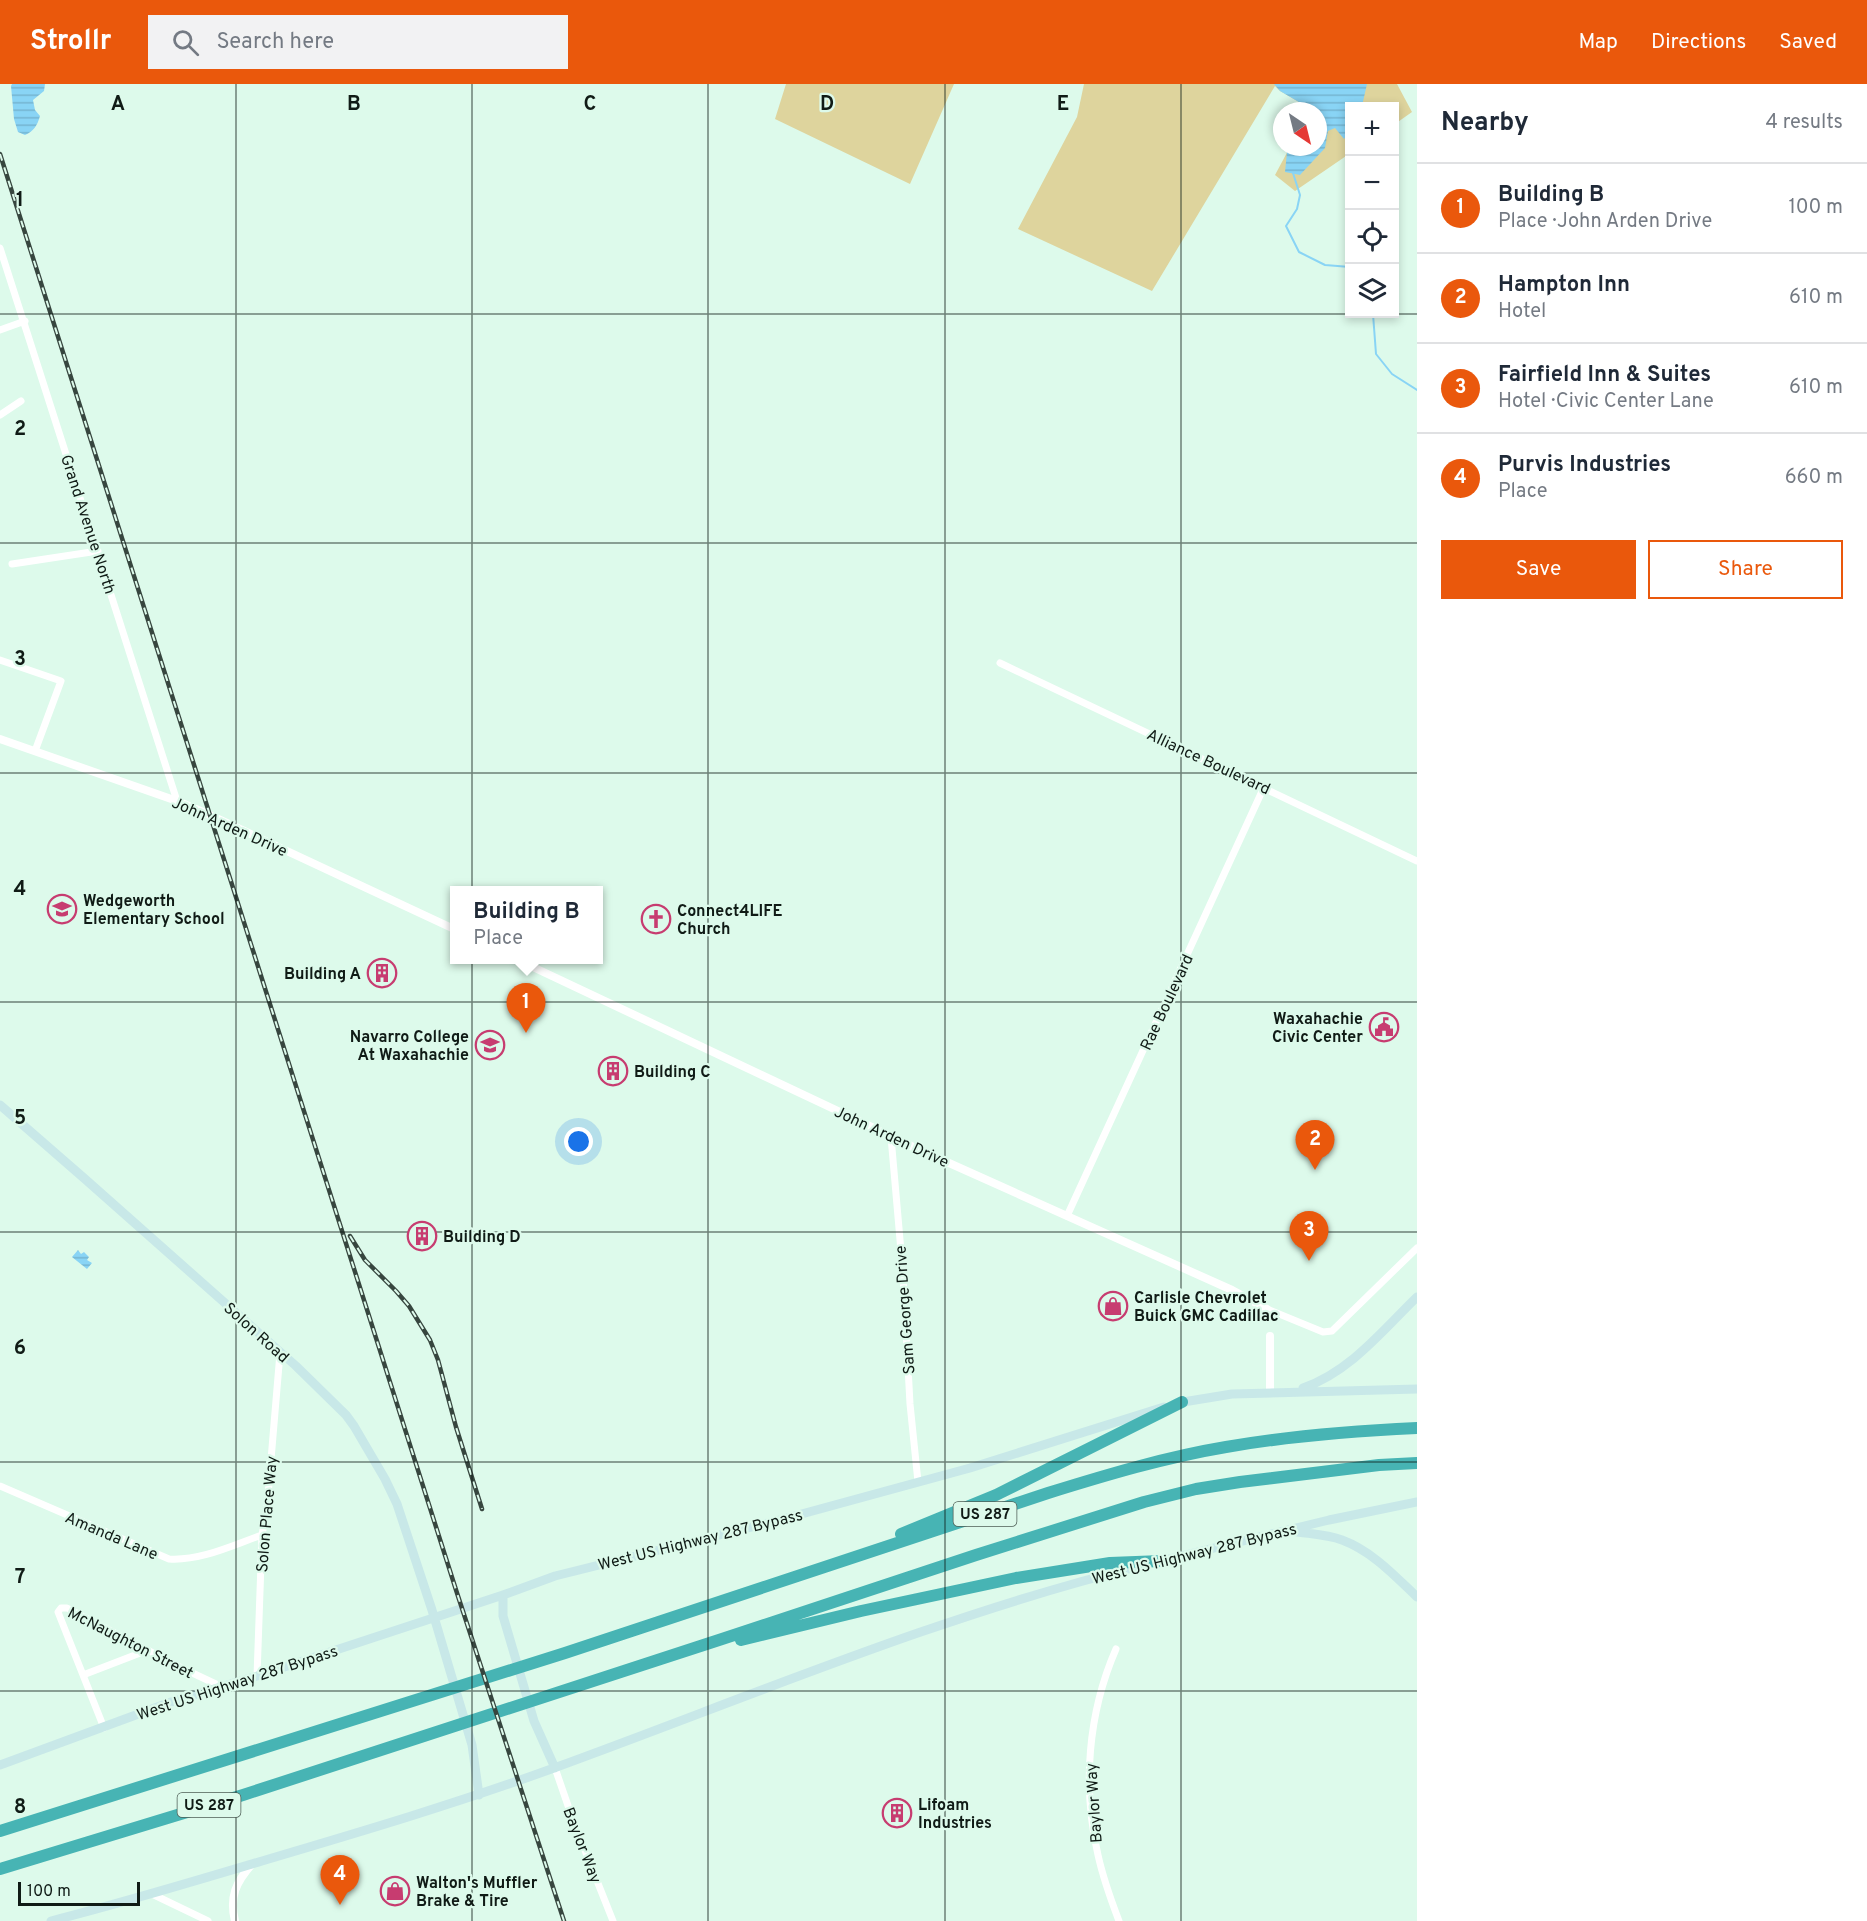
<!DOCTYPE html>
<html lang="en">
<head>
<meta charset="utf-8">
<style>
  :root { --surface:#fff; --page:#f2f2f3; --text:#1f2937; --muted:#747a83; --line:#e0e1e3; --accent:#ea580c }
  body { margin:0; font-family:Overpass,sans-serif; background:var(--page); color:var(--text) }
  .controls { position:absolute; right:18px; top:18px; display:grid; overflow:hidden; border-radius:0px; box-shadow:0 3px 9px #0003 }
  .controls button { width:54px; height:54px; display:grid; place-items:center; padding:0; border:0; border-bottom:2px solid var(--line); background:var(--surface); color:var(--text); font:30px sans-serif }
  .compass { position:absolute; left:1273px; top:18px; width:54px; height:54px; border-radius:50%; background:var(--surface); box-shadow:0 3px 9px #0003; rotate:145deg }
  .scale { position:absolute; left:18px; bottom:15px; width:122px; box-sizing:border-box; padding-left:6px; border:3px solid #101b16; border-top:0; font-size:16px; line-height:21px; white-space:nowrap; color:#101b16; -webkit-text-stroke:4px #ddfaeb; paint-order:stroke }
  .you { position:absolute; left:579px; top:1058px; width:21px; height:21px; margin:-15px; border:4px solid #fff; border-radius:50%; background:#1a73e8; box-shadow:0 0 0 9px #1a73e833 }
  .badge { display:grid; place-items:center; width:39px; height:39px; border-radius:50%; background:var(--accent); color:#fff; font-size:20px; font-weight:700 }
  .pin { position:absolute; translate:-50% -50px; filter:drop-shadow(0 2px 3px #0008) }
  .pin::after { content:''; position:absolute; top:32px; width:21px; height:18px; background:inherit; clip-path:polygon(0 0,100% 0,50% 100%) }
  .popup { position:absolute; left:450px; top:802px; width:153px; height:78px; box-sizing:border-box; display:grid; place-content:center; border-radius:0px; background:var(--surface); filter:drop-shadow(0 2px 4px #0005); font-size:20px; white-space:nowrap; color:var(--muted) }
  .popup b { font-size:22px; color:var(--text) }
  .popup::after { content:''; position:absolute; left:50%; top:100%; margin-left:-12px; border:12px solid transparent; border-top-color:var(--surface) }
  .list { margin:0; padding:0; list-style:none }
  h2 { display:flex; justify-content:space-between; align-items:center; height:78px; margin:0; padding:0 24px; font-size:26px }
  h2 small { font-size:20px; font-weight:400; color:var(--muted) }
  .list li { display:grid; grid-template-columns:39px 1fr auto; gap:18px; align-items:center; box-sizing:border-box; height:90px; padding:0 24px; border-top:2px solid var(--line) }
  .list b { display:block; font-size:22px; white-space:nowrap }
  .list p { margin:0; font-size:20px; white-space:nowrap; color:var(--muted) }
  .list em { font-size:20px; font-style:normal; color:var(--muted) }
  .actions { display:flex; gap:12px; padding:18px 24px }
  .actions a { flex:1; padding:14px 0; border:2px solid var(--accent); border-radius:0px; text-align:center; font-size:21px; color:var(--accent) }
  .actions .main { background:var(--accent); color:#fff }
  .icon { flex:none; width:33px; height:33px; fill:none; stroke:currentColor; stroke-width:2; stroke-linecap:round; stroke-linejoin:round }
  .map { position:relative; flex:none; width:1417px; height:1837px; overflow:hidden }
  header { display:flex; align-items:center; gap:36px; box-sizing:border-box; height:84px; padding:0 30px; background:var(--accent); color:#fff }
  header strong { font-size:28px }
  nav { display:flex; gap:33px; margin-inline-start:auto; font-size:21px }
  .search { width:420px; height:54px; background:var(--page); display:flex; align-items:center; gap:15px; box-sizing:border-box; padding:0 21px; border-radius:0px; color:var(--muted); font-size:22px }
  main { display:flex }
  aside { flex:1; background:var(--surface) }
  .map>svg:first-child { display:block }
  .grass { fill:#ded49d }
  .water { fill:url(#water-rules) }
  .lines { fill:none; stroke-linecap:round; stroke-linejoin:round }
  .stream { stroke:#89d4f5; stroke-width:2 }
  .minor { stroke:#fff; stroke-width:7 }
  .tertiary { stroke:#fff; stroke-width:8 }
  .secondary { stroke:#c8e8e8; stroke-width:9 }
  .motorway { stroke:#47b4b4; stroke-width:12 }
  .rail-casing { stroke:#37463f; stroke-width:4.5 }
  .rail { stroke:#ddfaeb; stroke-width:2; stroke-dasharray:7; stroke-linecap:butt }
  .grid { fill:none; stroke:#101b16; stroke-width:1.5; stroke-opacity:0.55 }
  .labels { text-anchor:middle; stroke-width:4.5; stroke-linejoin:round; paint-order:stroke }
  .shield { fill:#ddfaeb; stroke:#4e5e56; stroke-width:1.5 }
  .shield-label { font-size:15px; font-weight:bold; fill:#101b16 }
  .street-label { font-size:16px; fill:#101b16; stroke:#ddfaeb }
  .poi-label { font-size:16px; font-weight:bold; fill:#101b16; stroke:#ddfaeb; text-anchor:start }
  .grid-label { font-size:20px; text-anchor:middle; font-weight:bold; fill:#101b16; stroke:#ddfaeb; stroke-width:4.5; stroke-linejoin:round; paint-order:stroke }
</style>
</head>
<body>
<header>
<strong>Strollr</strong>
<div class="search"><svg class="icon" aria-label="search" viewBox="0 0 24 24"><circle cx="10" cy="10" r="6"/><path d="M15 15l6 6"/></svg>Search here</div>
<nav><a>Map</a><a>Directions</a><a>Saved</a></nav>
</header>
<main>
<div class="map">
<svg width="1417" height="1837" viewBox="0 0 1417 1837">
  <defs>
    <pattern id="water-rules" width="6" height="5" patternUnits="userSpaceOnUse" patternTransform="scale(1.5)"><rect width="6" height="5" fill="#89d4f5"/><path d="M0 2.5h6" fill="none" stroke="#75b5d1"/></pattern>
  </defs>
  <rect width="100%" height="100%" fill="#ddfaeb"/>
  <path class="grass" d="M786,0h168l-44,100 -135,-65z
    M1084,0h313l15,28 -17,12 -1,-18h-44l-1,48 -54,37 -20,-16 15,-28h28v-36h-15l1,-6 -24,-14 -5,-5 -123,205 -134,-62 59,-112z"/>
  <path class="water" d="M12,0h33l-1,7 -11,9 2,10 5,6c-3,10 -6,15 -15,19l-7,-3 -4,-13 -3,-33z
    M1274,0h93l-5,22h-12l-1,26 -5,7 -9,-11 -7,3 -3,17 -25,27 -15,-3 2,-20 3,-5h28v-36h-15l1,-6 -24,-14z
    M78,1166l3,4 3,-2 5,5 -2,3 5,3 -5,6 -15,-12z"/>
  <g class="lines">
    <path class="stream" d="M1293,89l7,22 -3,14 -11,17 13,26 26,13 25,2
      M1373,230l3,40 16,20 25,16"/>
    <path class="minor" d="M0,164l177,553
      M0,246l25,-9
      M0,331l21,-14
      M12,480l86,-13
      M0,576l61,21 -26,70
      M1000,579l417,198
      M891,1053l12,137 7,130 8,78
      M1067,1132l197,-429
      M1267,1225l56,23 9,-1 85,-83
      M0,1402l169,73c32,2 64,-14 93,-24
      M1116,1565c-28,64 -34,138 -18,206 5,23 13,45 21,66
      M83,1591l65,-25
      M257,1592l5,-141 5,-28 13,-154
      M104,1644l-46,-116 3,-4h6l117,61 36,17
      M555,1684l19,55 39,98
      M152,1810l56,27"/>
    <path class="tertiary" d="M0,655l177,62 33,14 244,114
      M518,876l354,167 19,10 341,153 35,19
      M1270,1308v-56
      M235,1837c-6,-24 1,-39 17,-57"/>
    <path class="secondary" d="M0,1021l85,74 211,187 50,49 8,11 31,53 12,25 35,106 40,135 7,50
      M1303,1304c47,-16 80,-58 114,-91
      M1177,1319l55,-9 185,-5
      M1291,1447c17,3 35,3 51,9 30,11 53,36 75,57
      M1157,1478l172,-42 88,-18
      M503,1511v21l31,105 21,47
      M0,1681l171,-63 86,-26 246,-81 52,-19 221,-55 194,-53 194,-61
      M51,1837c71,-18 141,-39 211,-60 98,-29 196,-58 292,-93 195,-71 387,-153 590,-203"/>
    <path class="motorway" d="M901,1450l95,-39 186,-93
      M741,1556l120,-29 155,-33 94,-15 52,-2
      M0,1747l565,-178 483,-160c58,-18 118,-36 178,-46 63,-11 127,-16 191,-19
      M0,1785l243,-74 479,-156 254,-84 168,-53 52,-13 44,-7 139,-17 38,-2"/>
    <g class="rail-casing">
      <path id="rail" d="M0,70l457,1439 107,328
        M350,1152l15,24 31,31 13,15 21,34 8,20 18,67 26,82"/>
    </g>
    <use href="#rail" class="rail"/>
  </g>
  <path class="grid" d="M236,0v1837M472,0v1837M708,0v1837M945,0v1837M1181,0v1837M0,230h1417M0,459h1417M0,689h1417M0,918h1417M0,1148h1417M0,1378h1417M0,1607h1417"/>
  <defs>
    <g id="school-ring" transform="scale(1.5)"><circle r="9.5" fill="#ddfaeb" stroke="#c73c70" stroke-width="1.5"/><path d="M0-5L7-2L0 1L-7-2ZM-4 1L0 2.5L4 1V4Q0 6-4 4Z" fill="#c73c70"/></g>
    <g id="church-ring" transform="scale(1.5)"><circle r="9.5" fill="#ddfaeb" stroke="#c73c70" stroke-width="1.5"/><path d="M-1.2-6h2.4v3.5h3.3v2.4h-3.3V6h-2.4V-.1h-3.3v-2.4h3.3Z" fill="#c73c70"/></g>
    <g id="building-ring" transform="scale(1.5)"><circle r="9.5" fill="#ddfaeb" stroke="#c73c70" stroke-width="1.5"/><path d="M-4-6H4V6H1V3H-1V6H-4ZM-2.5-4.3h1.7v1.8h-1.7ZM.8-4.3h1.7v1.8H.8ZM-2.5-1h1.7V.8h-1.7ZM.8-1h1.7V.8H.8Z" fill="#c73c70"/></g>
    <g id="civic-ring" transform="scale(1.5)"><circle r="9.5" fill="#ddfaeb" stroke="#c73c70" stroke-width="1.5"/><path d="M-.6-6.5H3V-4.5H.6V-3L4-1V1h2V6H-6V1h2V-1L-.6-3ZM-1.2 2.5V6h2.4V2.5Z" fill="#c73c70"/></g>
    <g id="university-ring" transform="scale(1.5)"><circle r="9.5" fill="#ddfaeb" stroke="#c73c70" stroke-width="1.5"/><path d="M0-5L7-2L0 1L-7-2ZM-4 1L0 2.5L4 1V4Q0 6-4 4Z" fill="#c73c70"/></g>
    <g id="shop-ring" transform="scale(1.5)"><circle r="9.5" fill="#ddfaeb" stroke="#c73c70" stroke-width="1.5"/><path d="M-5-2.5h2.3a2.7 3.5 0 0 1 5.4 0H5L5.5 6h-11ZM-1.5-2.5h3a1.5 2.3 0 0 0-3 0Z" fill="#c73c70"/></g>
  </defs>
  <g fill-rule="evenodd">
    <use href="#school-ring" x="62" y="825"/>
    <use href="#church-ring" x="656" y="835"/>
    <use href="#building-ring" x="382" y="889"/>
    <use href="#civic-ring" x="1384" y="943"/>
    <use href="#university-ring" x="490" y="961"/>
    <use href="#building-ring" x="613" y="987"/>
    <use href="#building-ring" x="422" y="1152"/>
    <use href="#shop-ring" x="1113" y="1222"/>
    <use href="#building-ring" x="897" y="1729"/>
    <use href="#shop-ring" x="395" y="1807"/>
  </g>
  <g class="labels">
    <g class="shield">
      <rect x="953.5" y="1418" width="63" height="24" rx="4.5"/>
      <rect x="177.5" y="1709" width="63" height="24" rx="4.5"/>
    </g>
    <g class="shield-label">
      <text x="985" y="1435">US 287</text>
      <text x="209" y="1726">US 287</text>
    </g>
    <g class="street-label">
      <text transform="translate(89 440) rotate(72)" y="6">Grand Avenue North</text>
      <text transform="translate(1209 677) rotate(25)" y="6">Alliance Boulevard</text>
      <text transform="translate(230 742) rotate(24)" y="6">John Arden Drive</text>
      <text transform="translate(1166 918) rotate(-65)" y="6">Rae Boulevard</text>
      <text transform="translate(892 1052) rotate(25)" y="6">John Arden Drive</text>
      <text transform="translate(904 1226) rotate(-94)" y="6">Sam George Drive</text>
      <text transform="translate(257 1248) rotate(42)" y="6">Solon Road</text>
      <text transform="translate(266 1430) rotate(-85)" y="6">Solon Place Way</text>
      <text transform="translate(112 1451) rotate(23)" y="6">Amanda Lane</text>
      <text transform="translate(700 1455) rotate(-14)" y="6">West US Highway 287 Bypass</text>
      <text transform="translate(1194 1469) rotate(-14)" y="6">West US Highway 287 Bypass</text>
      <text transform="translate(131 1558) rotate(27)" y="6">McNaughton Street</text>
      <text transform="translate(237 1598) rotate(-18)" y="6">West US Highway 287 Bypass</text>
      <text transform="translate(1093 1719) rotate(-94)" y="6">Baylor Way</text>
      <text transform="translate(583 1761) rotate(69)" y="6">Baylor Way</text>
    </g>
    <g class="poi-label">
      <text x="83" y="822">Wedgeworth<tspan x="83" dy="18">Elementary School</tspan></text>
      <text x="677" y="832">Connect4LIFE<tspan x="677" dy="18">Church</tspan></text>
      <text x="361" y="895" text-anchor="end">Building A</text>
      <text x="1363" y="940" text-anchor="end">Waxahachie<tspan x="1363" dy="18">Civic Center</tspan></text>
      <text x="469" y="958" text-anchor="end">Navarro College<tspan x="469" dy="18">At Waxahachie</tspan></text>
      <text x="634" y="993">Building C</text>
      <text x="443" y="1158">Building D</text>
      <text x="1134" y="1219">Carlisle Chevrolet<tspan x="1134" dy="18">Buick GMC Cadillac</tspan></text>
      <text x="918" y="1726">Lifoam<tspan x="918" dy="18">Industries</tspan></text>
      <text x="416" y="1804">Walton's Muffler<tspan x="416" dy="18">Brake &amp; Tire</tspan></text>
    </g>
  </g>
  <g class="grid-label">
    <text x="118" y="26">A</text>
    <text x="354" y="26">B</text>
    <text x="590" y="26">C</text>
    <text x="827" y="26">D</text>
    <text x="1063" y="26">E</text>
    <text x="20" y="122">1</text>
    <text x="20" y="351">2</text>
    <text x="20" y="581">3</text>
    <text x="20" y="811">4</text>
    <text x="20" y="1040">5</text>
    <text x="20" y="1270">6</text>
    <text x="20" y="1499">7</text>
    <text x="20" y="1729">8</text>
  </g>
</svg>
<div class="controls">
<button>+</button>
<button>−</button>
<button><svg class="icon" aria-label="locate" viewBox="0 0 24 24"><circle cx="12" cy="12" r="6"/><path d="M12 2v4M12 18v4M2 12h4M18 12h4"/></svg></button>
<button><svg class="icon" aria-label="layers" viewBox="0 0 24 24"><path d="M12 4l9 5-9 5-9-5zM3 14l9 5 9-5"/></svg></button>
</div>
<svg class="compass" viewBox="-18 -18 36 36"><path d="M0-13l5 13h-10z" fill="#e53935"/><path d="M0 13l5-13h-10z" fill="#747a83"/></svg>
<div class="scale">100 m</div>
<div class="you"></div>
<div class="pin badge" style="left:526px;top:949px">1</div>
<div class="popup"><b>Building B</b>Place</div>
<div class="pin badge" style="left:1315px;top:1086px">2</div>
<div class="pin badge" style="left:1309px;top:1177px">3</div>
<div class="pin badge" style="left:340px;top:1821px">4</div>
</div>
<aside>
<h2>Nearby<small>4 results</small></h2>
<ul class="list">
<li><span class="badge">1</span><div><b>Building B</b><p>Place · John Arden Drive</p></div><em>100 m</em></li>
<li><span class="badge">2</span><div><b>Hampton Inn</b><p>Hotel</p></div><em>610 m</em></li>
<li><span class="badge">3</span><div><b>Fairfield Inn &amp; Suites</b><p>Hotel · Civic Center Lane</p></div><em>610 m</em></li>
<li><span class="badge">4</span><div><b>Purvis Industries</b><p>Place</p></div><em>660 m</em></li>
</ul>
<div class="actions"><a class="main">Save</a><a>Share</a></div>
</aside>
</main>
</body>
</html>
